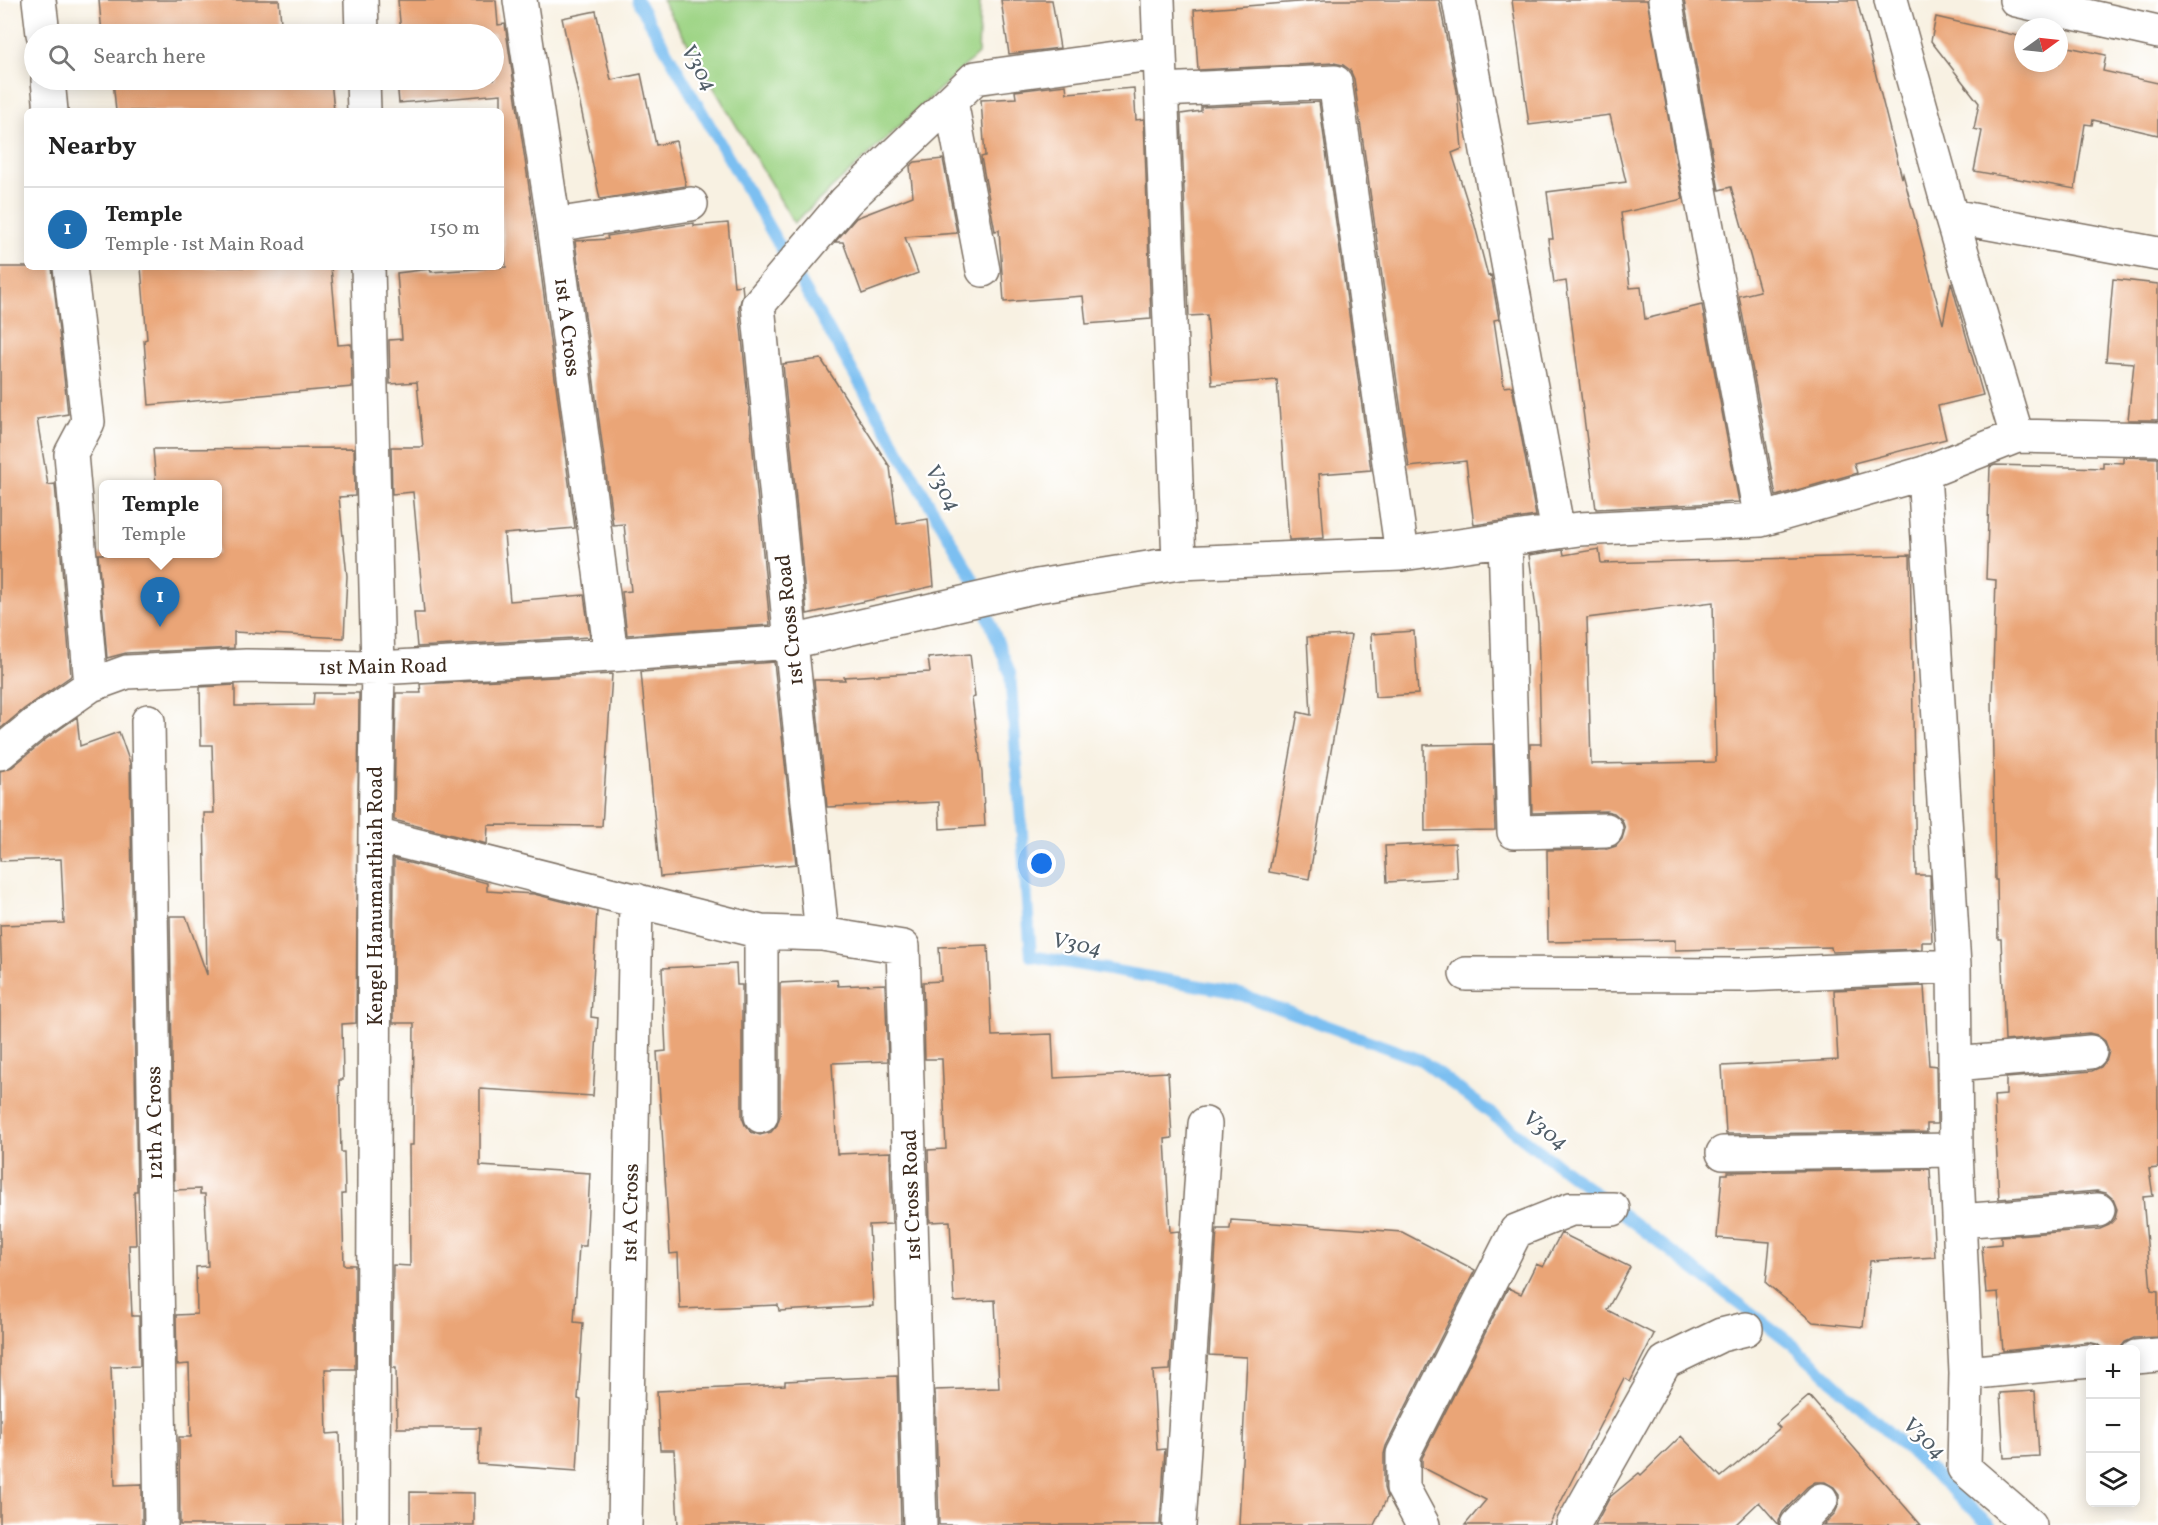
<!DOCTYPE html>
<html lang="en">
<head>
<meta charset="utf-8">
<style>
  :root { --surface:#fff; --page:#f6f6f6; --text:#222; --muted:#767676; --line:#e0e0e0; --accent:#1f6fb2 }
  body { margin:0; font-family:Vollkorn,serif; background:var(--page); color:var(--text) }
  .controls { position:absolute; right:18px; bottom:18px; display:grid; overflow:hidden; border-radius:9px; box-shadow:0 3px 15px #0003 }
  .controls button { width:54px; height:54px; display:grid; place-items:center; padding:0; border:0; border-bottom:2px solid var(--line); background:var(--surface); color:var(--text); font:30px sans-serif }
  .compass { position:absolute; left:2014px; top:18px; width:54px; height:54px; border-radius:50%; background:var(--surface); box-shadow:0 3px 15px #0003; rotate:75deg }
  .you { position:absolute; left:1042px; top:864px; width:21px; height:21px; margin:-15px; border:4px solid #fff; border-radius:50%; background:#1a73e8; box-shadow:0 0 0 9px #1a73e833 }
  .badge { display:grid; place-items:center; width:39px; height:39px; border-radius:50%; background:var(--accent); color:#fff; font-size:20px; font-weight:700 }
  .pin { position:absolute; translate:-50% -50px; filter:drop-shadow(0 2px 3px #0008) }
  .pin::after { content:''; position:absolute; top:32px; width:21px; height:18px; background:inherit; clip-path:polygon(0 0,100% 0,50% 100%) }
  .popup { position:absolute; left:99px; top:480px; width:123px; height:78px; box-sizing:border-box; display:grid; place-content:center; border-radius:9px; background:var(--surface); filter:drop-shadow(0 2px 4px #0005); font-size:20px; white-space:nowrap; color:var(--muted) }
  .popup b { font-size:22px; color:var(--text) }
  .popup::after { content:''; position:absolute; left:50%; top:100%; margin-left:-12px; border:12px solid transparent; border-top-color:var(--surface) }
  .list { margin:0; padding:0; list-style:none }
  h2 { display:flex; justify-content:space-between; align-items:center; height:78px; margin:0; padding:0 24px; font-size:26px }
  h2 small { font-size:20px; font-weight:400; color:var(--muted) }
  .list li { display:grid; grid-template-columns:39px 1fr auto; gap:18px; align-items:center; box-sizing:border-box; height:84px; padding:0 24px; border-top:2px solid var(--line) }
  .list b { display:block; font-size:22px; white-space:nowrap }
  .list p { margin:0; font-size:20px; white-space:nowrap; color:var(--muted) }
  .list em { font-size:20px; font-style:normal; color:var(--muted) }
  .icon { flex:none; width:33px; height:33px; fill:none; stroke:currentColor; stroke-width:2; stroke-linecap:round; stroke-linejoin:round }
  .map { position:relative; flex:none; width:2158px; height:1525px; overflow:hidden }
  .search { position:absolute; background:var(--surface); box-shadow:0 3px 15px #0003; left:24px; top:24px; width:480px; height:66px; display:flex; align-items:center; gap:15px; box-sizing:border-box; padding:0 21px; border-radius:33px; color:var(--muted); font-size:22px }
  .panel { position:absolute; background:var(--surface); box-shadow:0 3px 15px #0003; left:24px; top:108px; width:480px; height:162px; border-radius:9px }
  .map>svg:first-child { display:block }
  .green { fill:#9ed485; stroke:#6c7f52; stroke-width:1.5 }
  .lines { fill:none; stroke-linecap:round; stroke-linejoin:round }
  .stream { stroke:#7bbff1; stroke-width:12 }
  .building { fill:#eaa577; fill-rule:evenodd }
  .minor-casing { stroke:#7d7063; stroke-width:36 }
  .minor { stroke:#fff; stroke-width:33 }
  .labels { text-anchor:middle; stroke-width:4.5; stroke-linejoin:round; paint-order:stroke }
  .street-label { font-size:21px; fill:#3b2a1e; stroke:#fff }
  .water-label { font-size:22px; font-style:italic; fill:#515e68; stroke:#fff }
</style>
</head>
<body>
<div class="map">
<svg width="2158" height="1525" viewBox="0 0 2158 1525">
  <rect width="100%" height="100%" fill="#fff"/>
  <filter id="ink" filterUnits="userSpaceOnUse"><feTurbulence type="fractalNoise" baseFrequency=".0167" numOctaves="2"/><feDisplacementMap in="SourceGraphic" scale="12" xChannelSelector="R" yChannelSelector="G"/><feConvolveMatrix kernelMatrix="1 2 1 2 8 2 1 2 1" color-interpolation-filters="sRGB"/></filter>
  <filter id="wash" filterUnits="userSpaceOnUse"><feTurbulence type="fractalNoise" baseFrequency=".008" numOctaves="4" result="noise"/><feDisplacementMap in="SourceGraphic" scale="24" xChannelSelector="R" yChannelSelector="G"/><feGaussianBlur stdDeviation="1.35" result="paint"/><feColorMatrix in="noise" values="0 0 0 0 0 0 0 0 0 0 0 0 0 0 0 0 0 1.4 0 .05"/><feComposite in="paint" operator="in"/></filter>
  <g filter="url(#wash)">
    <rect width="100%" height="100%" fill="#f8f1e2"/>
    <path class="green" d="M662,0h318l-2,54 -184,169z"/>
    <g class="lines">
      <path class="stream" d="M637,0l336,579 37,94 21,283 203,36 187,68 371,284 198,181"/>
    </g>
    <g id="blocks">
      <path class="building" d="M99,0h180l3,34h-180z
        M398,0h98l2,25 7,-1 30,204 40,300 -71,6 6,67 74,-6 6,42 -173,10 -3,-34h10l-11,-121 -21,2 -1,-47h32l-6,-65 -27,2 -1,-44 13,-1 -5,-66 33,-4 1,3 75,-5 -5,-54v-119l-102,9 -2,-23h97v-46h-101l8,-1z
        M1001,0h51l8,48 -51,6z
        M1324,0h115l18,91 5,58 -10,4 23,73 13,50 3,-1 8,44 -5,1 10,67 8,-1 24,130 -62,9 -8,-64 -57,6 -55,-388 -4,-9 -7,-5 -9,-2 -136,7 -4,-60z
        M1512,0h135l36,199 -62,14 9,75 11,-1 4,32 57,-14 37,197 -143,7 -30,-228 -12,2 -6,-44h5l-6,-47 79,-10 -16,-67 -81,10z
        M1684,0h173l45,178 1,-4 40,150 8,-42 32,113 -45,11 8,33 -92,24 3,10 -81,23 -37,-200 21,-5 -29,-104 -12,3z
        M596,11l15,69 30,-6 15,71 20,-4 10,45 -86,13 -38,-181z
        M1936,17l87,20v26h36v-18l47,10 -3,16 55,12v52l-65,-15 -1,5 -7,-1 -10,65 -101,-18 8,-40 -8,-2 5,-26 -48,-62z
        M113,80h218l3,31h-218z
        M1066,85l1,8 67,-5 2,32 8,-1 7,200 -65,5 -3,-28 -79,6 -5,-72 -4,1 -14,-74 4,-1 -4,-56 35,-2 -1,-7z
        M1319,102l52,368 -52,4 5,64 -35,2 -12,-160 -65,5 -5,-70 -18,1 -8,-202 20,-3v-4z
        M943,159l14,74 -52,4 13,36 -56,21 -19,-52h-8l21,-24 57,-22 -3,-30 5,-4z
        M694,223v3l34,-3 6,63 8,-1 1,9 -4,13 31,318 -143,10 -5,-43 9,-1 -7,-67 -11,1 -38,-284 33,-2 -1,-3z
        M0,267h52l16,147 -31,5 11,66 7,-1 16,192 -47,33 -24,20z
        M141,267h190l7,78 13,-1 1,43 -203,18 -5,-65 3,-1z
        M2113,279l45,5v136h-30l6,-57 -28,-2z
        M821,359l69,108 7,57 31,-5 6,67 -127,28 -24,-250z
        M354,448l1,48 -16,1 8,79 -3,62 -110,-6v16l-108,5 -19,5 -9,-104h119v-70h-61l-3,-35z
        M2123,457l35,1v710l-9,1 4,27 -10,1 8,93 7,1v46l-24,1 -9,4 -6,8h-14l-8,-6 -9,-2 -85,9 -5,-59 -12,1 -4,-47 19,-2v-8l99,-7 9,-4 6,-6 2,-10 -4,-10 -7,-6 -9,-2 -98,8 -5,-103 12,-1v-17l86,-7 9,-4 6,-8 2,-8 -4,-10 -8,-6 -8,-2 -84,8 -4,-102h-3l-1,-59h-2l-3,-179 4,-121 -10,-1 4,-112 5,-2 108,3v-6l20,1z
        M1599,549l2,14 309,-8 6,320h14l2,67h-10v7l-90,3 -1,-5 -156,3v-10l-127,2 -1,-92 60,-1 9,-3 6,-7 3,-10 -3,-9 -8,-7 -8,-2 -74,2 -2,-69h11l-3,-120 -9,-69 34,-5 1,5zM1713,602l3,160 -125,2 -4,-146z
        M1414,631l4,63 -43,3 -4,-63z
        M1351,635l-42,244 -40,-7 29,-160 13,3 -4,-78z
        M970,654l5,43 -3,1 10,75 3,53 -45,3 -1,-27 -112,5 -13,-127h31l-1,-3 86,-5 -2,-14z
        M774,662l22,202 -136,13 -19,-205z
        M612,674l-10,152 -114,-1 -1,19 -93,-24 2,-127h25l-1,-9z
        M235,685v21l78,-1 1,-12h45l-3,330 -14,1 1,56h-4l2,72h3l1,42h-3l2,71h11v104h-30l2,65 13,-1 2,92h-162l-1,-88h12l-2,-73 -12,1 -1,-50 21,-1 -1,-47 12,-1 -3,-72h-5v-5l-26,1 -4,-274h16l21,59 -3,-162h10l-2,-68h-11l-1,-58z
        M77,717l3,29 39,-14 11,31 7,428h-3l2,54h-7l3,71h7l1,50 -29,1 4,118 27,-1v41h-142v-538h2l-2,-62 64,-2 -3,-64 -61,2v-90l12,-4 34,-28z
        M1493,744l2,86 -70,1 -1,-86z
        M1455,843l2,35 -70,4 -2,-36z
        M394,859l93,24v8l47,3 63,16 -6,107 7,1 -5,78 -113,-7v77l110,7 -4,73h-7l-5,76 9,1 -5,76 3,1 -4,71 -99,-7 2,-36h-83l-1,-60h-4l1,-103 17,1 -1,-121h4l1,-122h-21z
        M988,945l4,91 60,-2 2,44 114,-6 4,66 -7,1 5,93 9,-1 -9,139 -17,1 4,79 8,-1 -5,76h-221l-4,-135 64,-2 -4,-88 -41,2 -4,-81 -20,1 -2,-72 18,-1 -4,-90h-17l-2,-77 18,-1 -2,-34z
        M736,964l1,21h5v132l3,8 6,7 9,3 11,-3 6,-7 3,-9v-133l57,-3 1,6 47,-2 3,77 -56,2 5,91 53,-2 2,72 -23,1 4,81 -94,5 -1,-6 -98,4 -2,-56 -8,1 -13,-202 9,-1 -4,-83z
        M1924,986l5,79 7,1 1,58h-10v8l-201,2 -4,-68 116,-6 -4,-70z
        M1930,1169l5,88 -65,4 -7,66 -50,-5 -47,-39 4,-41 -53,-4 5,-64h6v-2z
        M1231,1220l171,12 73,38 -89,176 -2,8v34l3,10 -13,27h-135l8,-168 -38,-2 8,-126h13z
        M1561,1233l69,34 -23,43 47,24 -24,48 -6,-4 -75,147h-84l21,-25 -64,-33v-9l86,-170 13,6 15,-30 7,3z
        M897,1376l4,149h-223l-4,-75h-14l-3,-59 128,-6v-4z
        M2035,1391l4,65 -35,2 -4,-65z
        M1809,1396l112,129h-98l12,-12 4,-9v-10l-5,-7 -9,-5h-10l-8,5 -24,25 -4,8v5l-20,-23 -24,23h-140l15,-28 29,-24 2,2 40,-39 40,41 59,-49 -4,-4z
        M410,1492l64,1v32h-64z"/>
    </g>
  </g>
  <g filter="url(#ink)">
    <use href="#blocks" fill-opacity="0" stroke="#7d7063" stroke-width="1.5"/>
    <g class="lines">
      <g class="minor-casing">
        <path id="minor" d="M39,0l4,34
          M361,0l1,34
          M520,0l34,225 57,430
          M1158,0l21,563
          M1459,0l99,532
          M1665,0l96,520
          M1891,0l60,216 66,220
          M2016,0l142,32
          M48,80l3,31
          M363,80l1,31
          M1162,90l173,-8 67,472
          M951,101l32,169
          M1951,216l207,38
          M554,225l137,-21
          M70,267l18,155 -17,32 20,231
          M368,267l10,401 -3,167 -2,690
          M1924,473l30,493 2,184 10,223 -2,95 66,57
          M1505,540l9,292 92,-2
          M148,721l13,804
          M0,753l35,-29 56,-39 36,-13 119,-6 132,2 233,-13 180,-13 246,-56 142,-23 223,-9 177,-25 182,-9 163,-47 93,-37 141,3
          M375,835l386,97 61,2 -31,-292 -33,-337 88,-104 129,-123 184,-25
          M822,934l81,13 17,578
          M1466,974l279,1 209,-9
          M1955,1064l135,-12
          M761,1116v-184
          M1723,1153l233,-3
          M1959,1221l139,-11
          M2136,1357l22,-2
          M1966,1373l124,-12
          M625,1525l11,-625
          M1179,1525l26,-401
          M1423,1525l-20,-37v-34l113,-223 55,-22h42
          M1573,1525l92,-163 56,-27 25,-6
          M1797,1525l24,-25"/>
      </g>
      <use href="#minor" class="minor"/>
    </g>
  </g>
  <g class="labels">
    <g class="street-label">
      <text transform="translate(568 327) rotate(83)" y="7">1st A Cross</text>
      <text transform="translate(789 620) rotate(-96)" y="7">1st Cross Road</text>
      <text transform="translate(383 666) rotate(-1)" y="7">1st Main Road</text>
      <text transform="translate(375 896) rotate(-90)" y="7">Kengel Hanumanthiah Road</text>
      <text transform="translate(154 1123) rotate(-91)" y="7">12th A Cross</text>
      <text transform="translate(911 1195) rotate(-92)" y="7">1st Cross Road</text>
      <text transform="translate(630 1213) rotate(-89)" y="7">1st A Cross</text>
    </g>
    <g class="water-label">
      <text transform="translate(700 67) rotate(60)" y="8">V304</text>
      <text transform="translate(944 487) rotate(60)" y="8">V304</text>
      <text transform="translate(1077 943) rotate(10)" y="8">V304</text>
      <text transform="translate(1546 1129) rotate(37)" y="8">V304</text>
      <text transform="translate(1925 1437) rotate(43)" y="8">V304</text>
    </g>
  </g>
</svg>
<div class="controls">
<button>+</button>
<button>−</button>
<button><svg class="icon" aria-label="layers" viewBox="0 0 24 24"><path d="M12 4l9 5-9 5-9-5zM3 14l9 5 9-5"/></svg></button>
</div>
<svg class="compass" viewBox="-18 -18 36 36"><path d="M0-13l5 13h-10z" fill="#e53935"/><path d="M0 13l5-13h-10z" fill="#767676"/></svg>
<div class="you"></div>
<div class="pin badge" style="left:160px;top:627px">1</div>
<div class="popup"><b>Temple</b>Temple</div>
<div class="search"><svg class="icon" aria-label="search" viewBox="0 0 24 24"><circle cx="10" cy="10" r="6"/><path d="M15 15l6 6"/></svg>Search here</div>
<section class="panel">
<h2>Nearby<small></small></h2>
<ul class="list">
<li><span class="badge">1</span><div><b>Temple</b><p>Temple · 1st Main Road</p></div><em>150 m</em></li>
</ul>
</section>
</div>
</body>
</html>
